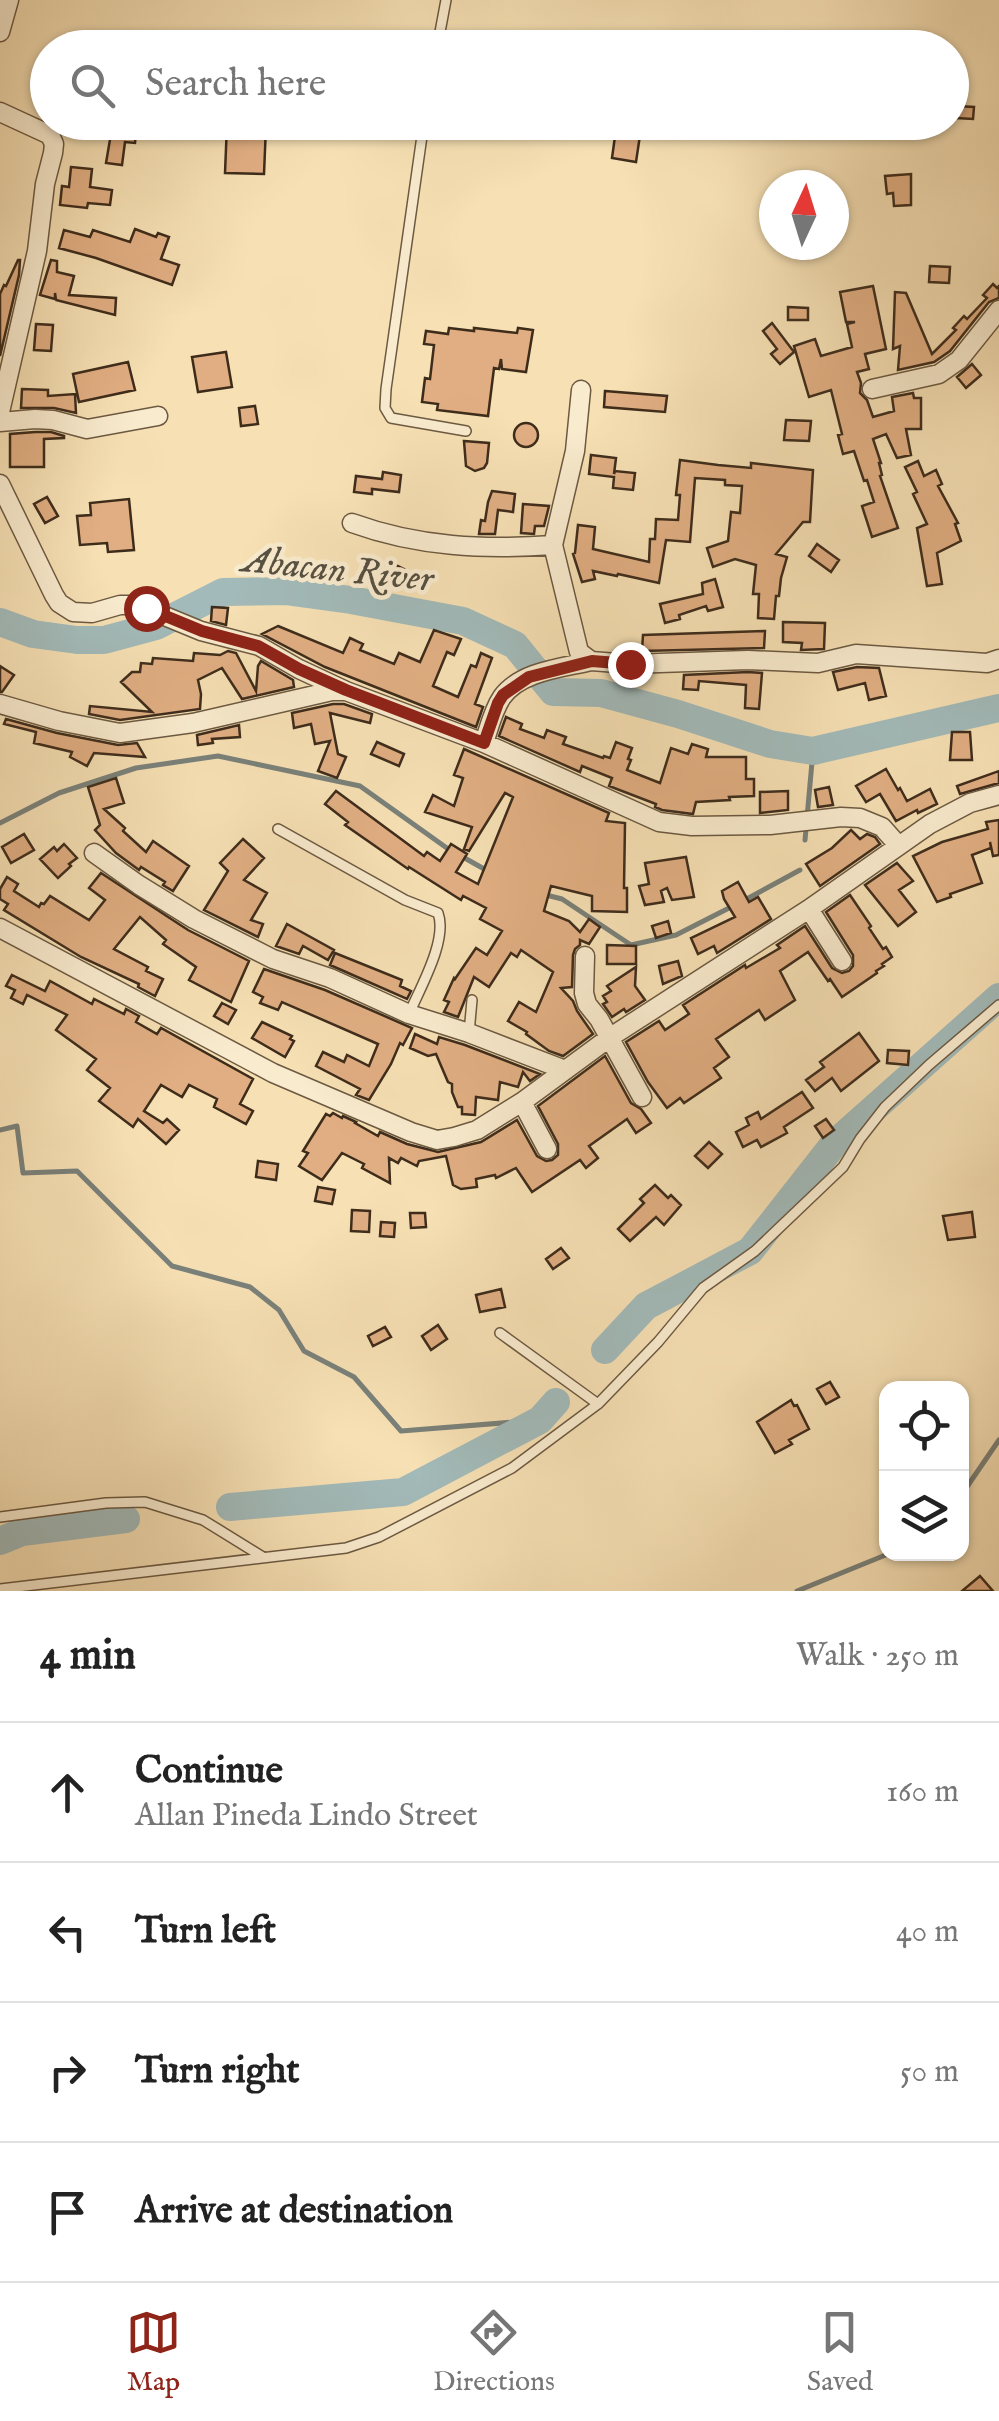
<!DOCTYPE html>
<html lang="en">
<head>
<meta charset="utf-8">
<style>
  :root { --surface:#fff; --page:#f6f6f6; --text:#222; --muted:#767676; --line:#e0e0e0; --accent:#8f2418 }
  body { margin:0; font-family:"IM FELL English",serif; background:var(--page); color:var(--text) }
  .controls { position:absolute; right:30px; bottom:30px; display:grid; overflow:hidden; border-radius:20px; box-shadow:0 2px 8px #0004 }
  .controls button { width:90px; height:90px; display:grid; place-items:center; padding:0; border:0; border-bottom:2px solid var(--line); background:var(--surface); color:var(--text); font:50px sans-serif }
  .compass { position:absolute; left:759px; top:170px; width:90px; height:90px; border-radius:50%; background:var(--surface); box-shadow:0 2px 8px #0004; rotate:4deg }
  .stop { position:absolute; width:30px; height:30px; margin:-22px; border:8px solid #8f2418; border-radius:50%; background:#fff }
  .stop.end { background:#8f2418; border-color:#fff; box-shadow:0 2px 10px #0008 }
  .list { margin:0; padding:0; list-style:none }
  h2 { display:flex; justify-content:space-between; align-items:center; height:130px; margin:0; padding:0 40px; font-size:42px }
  h2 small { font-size:32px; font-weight:400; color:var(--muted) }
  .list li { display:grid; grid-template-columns:65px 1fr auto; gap:30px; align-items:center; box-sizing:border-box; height:140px; padding:0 40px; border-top:2px solid var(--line) }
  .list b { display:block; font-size:38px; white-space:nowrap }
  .list p { margin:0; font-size:32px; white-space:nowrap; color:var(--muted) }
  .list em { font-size:32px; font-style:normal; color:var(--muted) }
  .icon { flex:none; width:55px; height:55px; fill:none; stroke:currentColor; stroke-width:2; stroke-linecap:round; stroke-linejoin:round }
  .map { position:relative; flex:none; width:999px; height:1591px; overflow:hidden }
  .search { position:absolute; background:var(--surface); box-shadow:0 2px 8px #0004; left:30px; right:30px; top:30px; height:110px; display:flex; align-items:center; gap:25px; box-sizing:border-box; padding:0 35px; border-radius:55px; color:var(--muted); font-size:38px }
  .sheet { height:690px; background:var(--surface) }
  nav { display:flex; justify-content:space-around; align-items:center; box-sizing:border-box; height:140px; border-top:2px solid var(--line); background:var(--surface); font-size:28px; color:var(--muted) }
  nav a { display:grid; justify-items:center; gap:5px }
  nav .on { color:var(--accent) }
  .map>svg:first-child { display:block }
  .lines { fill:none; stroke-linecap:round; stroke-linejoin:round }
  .stream { stroke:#7a817a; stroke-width:5 }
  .river { stroke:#a2bab9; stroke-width:28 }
  .building { fill:#e0ae82; stroke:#3e2c1b; stroke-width:2.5 }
  .lane-casing { stroke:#6c5941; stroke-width:12 }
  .street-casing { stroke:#6c5941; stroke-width:21 }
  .lane { stroke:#f9ebce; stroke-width:9 }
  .street { stroke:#f9ebce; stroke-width:18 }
  .route { stroke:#8f2418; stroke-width:12 }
  .labels { text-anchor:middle; stroke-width:9; stroke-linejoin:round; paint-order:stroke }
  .water-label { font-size:38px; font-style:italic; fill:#575042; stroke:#f9ebce }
</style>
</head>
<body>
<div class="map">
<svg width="999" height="1591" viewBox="0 0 999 1591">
  <rect width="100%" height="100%" fill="#f6e0b4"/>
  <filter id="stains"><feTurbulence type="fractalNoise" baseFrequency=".002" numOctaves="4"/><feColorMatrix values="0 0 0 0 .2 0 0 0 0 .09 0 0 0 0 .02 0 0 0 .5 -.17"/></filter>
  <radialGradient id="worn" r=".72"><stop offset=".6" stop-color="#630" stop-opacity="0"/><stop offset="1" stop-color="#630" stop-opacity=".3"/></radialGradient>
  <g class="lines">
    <path class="stream" d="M0,823l59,-30 77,-25 82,-12 142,30 91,65
      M805,840l8,-89
      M461,856l25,14
      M542,894l20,5 69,46 45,-10 57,-29
      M743,901l57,-31
      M0,1130l17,-4 6,47 54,-2 95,95 78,21 29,23 25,41 50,26 47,54 139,-11
      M962,1494l37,-54
      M797,1591l91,-37"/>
    <path class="river" d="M0,622l33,12 44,6h27l52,-14 67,-34 62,-1 66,9 112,21 52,24 38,47 48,1 77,21 92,30 43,7 186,-43
      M605,1350l41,-44 104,-55 84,-107 165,-147
      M230,1507l173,-15 137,-72 16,-18
      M0,1541l22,-9 104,-13"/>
  </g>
  <path class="building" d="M957,106l17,1 -1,12 -17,-1z
    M113,122h24l-2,21 -10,-1 -3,23 -16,-2z
    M617,122h25l-6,40 -24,-4z
    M227,124l39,2 -2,48 -39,-1z
    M71,167l21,2 -2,18 22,3 -2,15 -22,-2 -1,5 -27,-3 2,-19 7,1z
    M911,174v31l-17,1 -1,-13 -6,1 -2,-18z
    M135,229l21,8 2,-4 11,4 -8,22 18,6 -7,20 -76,-27 -37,-10 5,-18 26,7 3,-7 37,12z
    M18,260h2l-1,15 -19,81v-62l4,-9 2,1z
    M51,260l6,1v11l17,4 -5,19 47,3 -1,17 -59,-15 -1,-7v6l-15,-4z
    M930,266l20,1 -1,16 -20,-1z
    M993,284l4,4 2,-2v12l-10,4 -39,49 -16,11 -36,8 2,-24 -7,3 2,-57 11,1 26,61 24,-24 -3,-2 11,-12 3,3 20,-21 -4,-3z
    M873,286l13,63 -21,5 4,15 -12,3 4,11 -1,10 7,7 6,17 21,-6 -2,-14 21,-4 1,5h7v31h-15l5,26 -14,3 -11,-24 -13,5 8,24h-2l3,12 -2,1 18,52 -26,9 -10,-31 12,-4 -7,-22 -3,1 -10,-30 -11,3 -5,-19 4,-1 -11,-44 -22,7 -15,-51 21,-7 6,17 31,-9 -5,-23 8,-2h-9l-6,-30z
    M788,307l20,1v12h-20z
    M772,323l22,29 -14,12 -9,-10 6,-5 -14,-18z
    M36,324l17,1 -2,26 -17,-1z
    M449,328l25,3v-3l43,5 1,-5 15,2 -7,42 -24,-3 -1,-10 -2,10 -5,-1 -6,48 -51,-6 1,-6 -16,-2 3,-24 5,1 4,-34 -10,-1 2,-13 22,3z
    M226,352l6,35 -34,5 -6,-35z
    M128,362l7,28 -56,12 -6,-28z
    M972,364l9,11 -15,13 -9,-11z
    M22,389l26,1v6l27,-2 1,19 -22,-5h-33z
    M605,391l62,5 -2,16 -61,-5z
    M255,406l3,18 -17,2 -2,-18z
    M786,420l25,1 -2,20 -25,-1z
    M514 435a12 12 0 1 1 24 0a12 12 0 1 1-24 0Z
    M35,432h16l13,4v2l-20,1v28h-34v-33z
    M464,441l25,2 -2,20 -3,5 -9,3 -9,-5z
    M591,455l25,3 -2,16 1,-3 20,2 -2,17 -20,-2 1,-11 -25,-3z
    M680,460l38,5 33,3v-5l62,7 -3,52h-7l-27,32 11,3 -6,21 -2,18h-3l-2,23 -16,-1 1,-24h-6l3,-29 -21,-6 -22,8 -6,-19 21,-7 3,-29 9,1 2,-27 -17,-1v-5l-30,-2 -5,64 -24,-2 -7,43 -41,-9 -1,2 -24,-5 2,8 -13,3 -9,-28 2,-1 3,-28 17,2 -2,22 56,13 1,-23h5l1,-20 22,1 2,-25h-4z
    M918,461l6,15 12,-6 6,14 -4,2 20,37 -3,1 6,17 -24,12 5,31 -15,2 -10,-58 10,-4 -14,-30 4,-2 -12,-25z
    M383,472l18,3 -2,17 -27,-3v5l-18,-2 2,-16 26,3z
    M492,491l23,3 -2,18 -15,-2 -3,24h-16l2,-14 4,1 3,-19z
    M47,497l11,19 -13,7 -11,-19z
    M129,499l5,51 -26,2 -1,-9 -27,2 -3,-29 14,-1 -1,-12z
    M523,504l26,2 -5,20h-9l-1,8 -13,-1z
    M817,544l22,16 -8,12 -22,-16z
    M394,564l14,7 -8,15 -14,-7z
    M715,579l8,28 -15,4 -2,-5 -27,9 1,4 -15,4 -5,-19 43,-10 -1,-11z
    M212,607l16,1 -2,17 -15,-4z
    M783,622l42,1 -1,26 -23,1 1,-7 -19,-1z
    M278,626l65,27 7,-15 13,6 -3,6 34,14 5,-11 21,9 14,-32 27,9 -7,16 -7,-3 -14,34 25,11 13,-32 5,2 5,-14 11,5 -17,46 8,3 -7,20 -151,-60 -63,-33z
    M765,631l-1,17 -122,3 1,-16z
    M228,651l8,2 20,38 2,-25 3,-5 32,19 1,7 -52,12 -20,-31 -24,12 3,14 -1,15 -80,11 -31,-6 1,-8 62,6 -31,-30 11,-10h8l1,-9 11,1 1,-6 40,3 1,-8 26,2z
    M0,666l14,9 -12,17h-2z
    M857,667l22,1 7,28 -17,4 -4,-17 -27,7 -5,-18z
    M748,672l14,1 -3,36 -14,-1 1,-23 -47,-4 -1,9 -15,-1 1,-14z
    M333,704h11l28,10 -2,9 -40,-10 8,41 8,3 -9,21 -19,-7 12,-30 -15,3 -4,-20 -17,4 -2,-15z
    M506,717l16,7 -2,5 24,9 3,-8 19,7 -3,7 40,14 1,-2 6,2 6,-16 16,6 -4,11 3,1 -4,10 33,13 11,-35 17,6 4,-10 16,5 -2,8h40v22h8v17l-25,1 1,3 -34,2 -3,12 -31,-4 -7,-3 1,-3 -47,-18 3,-8 -30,-12 -2,6 -81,-36z
    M6,719l51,14 61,12 19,-2 8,14 -51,-4 -7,13 -17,-9 2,-5 -38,-9 2,-11 -32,-8z
    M239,725l1,12 -28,2 1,4 -15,2 -1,-10z
    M952,732h18l2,28h-22z
    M377,742l27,12 -5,12 -28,-12z
    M464,749l145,64 -3,8 19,2 -1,65h3v24l-35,-1v-15l-41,-10 -7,25 25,10 11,11 9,-13 11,8 -11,17 -9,-4v5l-5,4 -2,6 -1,32 -11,1 12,13 4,10 16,23 -30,22 -14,-5 -23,-17 1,-2 -19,-11 11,-19 17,10 17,-40 -32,-22 -4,7 -6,-4 -22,34 -15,-10 -16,40 -14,-5 5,-10 -5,-2 10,-22 1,1 21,-31 11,7 15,-24 -22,-12 6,-11 -23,-12 -2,4 -52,-33 -1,2 -63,-44 3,-3 -23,-18 11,-13 88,65 3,-4 13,9 11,-17 16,10 -11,18 22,12 35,-87 -8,-4 -36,58 -5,-2 8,-22 -47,-15 8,-17 21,11 9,-28 -9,-3z
    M886,769l12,21 2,-2 7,13 23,-12 7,15 -19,9 -1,-3 -21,11 -16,-27 -14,8 -10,-16z
    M999,771v12l-39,11 -3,-8z
    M116,778l8,25 -20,6 21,19 -2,3 23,21 7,-11 36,25 -16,25 -10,-6 2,-3 -24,-15 -2,3 -23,-17 -21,-23 5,-5 -12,-38z
    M829,787l4,18 -15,2 -3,-17z
    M788,791v19l-28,3v-21z
    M999,820v35l-6,1 -3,-14 1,6 -19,7 10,28 -32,11 1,3 -14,5 -24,-46 29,-14 46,-13 -2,-7z
    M851,830l9,9 7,-5 8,3 5,7 -60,42 -14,-22 26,-16z
    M24,834l10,16 -23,13 -9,-16z
    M243,839l21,19 -20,22 23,13 -16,27 12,4 -5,13 -54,-27 24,-39 -8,-8z
    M64,844l13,14 -8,6 2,2 -13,12 -18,-19 14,-12 3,4z
    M686,857l8,40 -22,3 -5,-12 -6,3 3,11 -19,3 -6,-19 10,-2 -4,-21z
    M897,863l16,18 -14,9 17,22 -18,14 -33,-41z
    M101,873l87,57 61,31 -18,41 -42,-22 7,-13 -33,-23 3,-4 -26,-23 -26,32 34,18 -2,4 17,8 -8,17 -17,-9 1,-3 -58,-27 -77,-47 4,-6 -8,-5v-10l7,-12 11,7 -4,7 25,16 2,-4 3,1 6,-8 39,24 16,-20 -16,-12z
    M738,882l11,20 9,-5 13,22 -54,34 -3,-7 -16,8 -7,-16 44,-21 -11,-18 -2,-8z
    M850,895l21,31 -2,2 14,21 3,-2 6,10 -10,7 2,2 -8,5 1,2 -35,24 -12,-18 -2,2 -20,-29 -28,19 15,29 -30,20 -6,-10 -43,29 13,18 -15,11 7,10 -37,25 -4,-5 -13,10 -19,-26 -22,-40 33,-21 6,9 24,-16 -6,-9 62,-40 1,3 34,-20 -3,-3 28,-19 27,42 10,5 7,-2 4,-5v-11l-27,-43z
    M668,921l3,12 -15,5 -4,-12z
    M287,924l47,26 -6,10 -25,-14 -4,8 -23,-8z
    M607,945l29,1v18h-29z
    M335,953l67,27 -2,6 11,5 -4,8 -77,-34z
    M678,961l4,15 -19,8 -4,-18z
    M636,967l-1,19 10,14 -19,12 -2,-3 -12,8 -9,-13 4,-2 -4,-6 8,-5 -4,-5z
    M264,969l61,21 87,38 -9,17 -3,-2 -9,21 -22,36 -13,-5 4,-6 -44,-23 7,-14 21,10 3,-7 22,11 9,-22 -96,-42 -4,8 -18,-7 3,-6 -10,-5z
    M12,975l33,16 5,-10 42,23 2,-5 30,15 2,-5 13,7 -3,6 21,12 4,-6 92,51 -13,25 13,7 -7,13 -32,-17 3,-8 -28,-14 -7,12 -21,-12 -17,26 19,12 4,-4 12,11 -13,14 -28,-25 -5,8 -34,-26 11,-13 -23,-18 9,-11 -40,-29 11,-15 -40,-20 -4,9 -12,-6 4,-8 -9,-4z
    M222,1003l14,7 -8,14 -14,-8z
    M262,1022l30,14 -2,3 4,2 -9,16 -33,-19z
    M859,1033l20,28 -38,30 -9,-13 -17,13 -9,-11 18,-13 -4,-5z
    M415,1034l22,10 2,-7 26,8 75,29 -10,7 -7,-9 -5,15 -18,-5 -2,18 -22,-3 -1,18 -13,-1v-7h-4l-6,-15v-8l-4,-2 -12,-28 -8,2 -18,-8z
    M888,1050l21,1 -1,14 -21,-2z
    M605,1056l26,47 10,6 10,14 -15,10 -9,-14 -38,27 9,12 -12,10 -6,-8 -48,32 -16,-24 -20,10 -1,-3 -19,4 1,8 -16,2 -8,-4 -7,-29 -27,5 -2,5 -16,-8 -3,5 -9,-5 1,25 -28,-15 2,-4 -22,-11 -20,27 -23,-14 9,-13 -5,-2 23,-37 4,2 3,-3 9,5 1,-2 13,6 -1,1 23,13 2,-4 27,12 31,8 43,-10 36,-22 20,36 9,5 6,-1 6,-5v-11l-20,-38z
    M802,1092l11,16 -29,19 3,6 -26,14 -4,-7 -14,7 -7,-15 13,-7 -3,-7 12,-6 3,7z
    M826,1119l8,11 -11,8 -8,-12z
    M709,1142l13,12 -14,14 -13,-12z
    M258,1161l20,3 -2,16 -20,-3z
    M655,1185l13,13 3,-3 10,10 -17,20 -8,-8 -26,24 -12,-12 26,-26 -4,-4z
    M318,1187l17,3 -3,14 -17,-3z
    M352,1210l18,1 -1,21 -18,-1z
    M972,1212l3,25 -27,3 -5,-24z
    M410,1213h15l1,14 -15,1z
    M381,1222l14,1 -1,14 -14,-1z
    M561,1248l8,10 -16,11 -7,-10z
    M501,1289l4,18 -25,5 -4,-17z
    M438,1325l9,14 -16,11 -9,-14z
    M385,1327l6,10 -18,9 -5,-10z
    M830,1382l9,15 -13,7 -9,-15z
    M791,1400l3,6 3,-1 12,24 -20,11 3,4 -17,9 -18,-31z
    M980,1576l13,15h-31z"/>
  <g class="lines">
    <g class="lane-casing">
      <path id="lane" d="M437,48l9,-48
        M424,122l-38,267 -1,19 6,10 75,13
        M278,829l127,71 33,13c10,27 -18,75 -29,101
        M469,1033l3,-33
        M500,1333l98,71
        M0,1517l106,-14 39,-1 58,18 60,37
        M0,1589l346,-41 33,-11 133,-69 86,-64 60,-62 45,-54 52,-37 88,-84 17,-28 25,-32 44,-42 70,-60"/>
    </g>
    <g class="street-casing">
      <path id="street" d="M0,32l9,-32
        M0,112l50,23 4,9 -1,9 -8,31 -8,67 -37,161
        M872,389l67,-15 20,-14 40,-50
        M581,390l-6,61 -22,94 26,107 12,9 39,3 118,-4 70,3 38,-9 131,9 12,-4
        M0,422l35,-3 18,1 34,9 71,-13
        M0,484l54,111 5,8 14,9 19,1 28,-8h18l63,26 58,15 40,23 47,22 138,52 175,79 33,4 78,-1 71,-8 19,1 22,9 16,18
        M352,523c66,24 133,27 201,22
        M0,704l59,17 61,12 73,-10 139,-32h13
        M484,743c5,-15 9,-33 18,-46 19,-26 60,-29 89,-36
        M94,853l45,32 55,34 79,40 57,19 79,36 60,19 96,37
        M809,909l33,52
        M0,928l273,145 138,59 26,8 17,-3 23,-7 45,-28 87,-64 200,-129 121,-85 40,-21 29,-8
        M585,956l-1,37 3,11 12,15 43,78
        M522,1102l25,47"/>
    </g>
    <use href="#lane" class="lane"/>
    <use href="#street" class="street"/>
  </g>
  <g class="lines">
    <path class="route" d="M146,608l56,23 56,15 41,23 47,21 138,53 14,-40 5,-8 26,-18 63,-16 38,3"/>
  </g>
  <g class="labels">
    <g class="water-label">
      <text transform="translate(338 568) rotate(6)" y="13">Abacan River</text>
    </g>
  </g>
  <rect width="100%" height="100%" filter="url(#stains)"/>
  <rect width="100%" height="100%" fill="url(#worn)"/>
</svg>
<div class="controls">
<button><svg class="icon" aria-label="locate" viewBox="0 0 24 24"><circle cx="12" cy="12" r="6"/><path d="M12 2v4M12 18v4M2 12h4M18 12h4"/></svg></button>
<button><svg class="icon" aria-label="layers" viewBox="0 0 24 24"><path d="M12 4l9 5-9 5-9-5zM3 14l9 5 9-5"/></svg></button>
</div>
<svg class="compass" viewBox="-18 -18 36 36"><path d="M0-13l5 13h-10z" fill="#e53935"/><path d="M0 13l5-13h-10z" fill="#767676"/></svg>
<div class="stop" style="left:146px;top:608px"></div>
<div class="stop end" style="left:630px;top:664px"></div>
<div class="search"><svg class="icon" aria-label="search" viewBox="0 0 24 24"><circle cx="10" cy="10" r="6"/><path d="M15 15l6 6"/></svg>Search here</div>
</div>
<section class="sheet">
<h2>4 min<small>Walk · 250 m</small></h2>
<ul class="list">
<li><svg class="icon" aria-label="ahead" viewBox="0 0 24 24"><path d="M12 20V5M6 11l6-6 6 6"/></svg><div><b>Continue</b><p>Allan Pineda Lindo Street</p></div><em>160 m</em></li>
<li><svg class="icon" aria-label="left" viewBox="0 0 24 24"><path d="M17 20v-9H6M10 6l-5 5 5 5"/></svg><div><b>Turn left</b></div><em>40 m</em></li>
<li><svg class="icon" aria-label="right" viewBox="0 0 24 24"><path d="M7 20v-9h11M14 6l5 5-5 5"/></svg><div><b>Turn right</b></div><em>50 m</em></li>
<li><svg class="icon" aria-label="arrive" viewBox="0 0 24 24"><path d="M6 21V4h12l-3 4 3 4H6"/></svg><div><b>Arrive at destination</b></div></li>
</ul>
</section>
<nav>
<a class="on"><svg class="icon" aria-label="map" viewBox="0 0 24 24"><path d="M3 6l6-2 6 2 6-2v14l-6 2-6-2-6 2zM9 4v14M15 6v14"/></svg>Map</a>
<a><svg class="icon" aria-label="directions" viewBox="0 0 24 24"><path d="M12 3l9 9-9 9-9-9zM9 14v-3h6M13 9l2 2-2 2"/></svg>Directions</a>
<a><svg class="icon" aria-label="saved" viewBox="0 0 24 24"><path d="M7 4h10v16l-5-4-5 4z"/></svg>Saved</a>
</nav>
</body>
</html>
